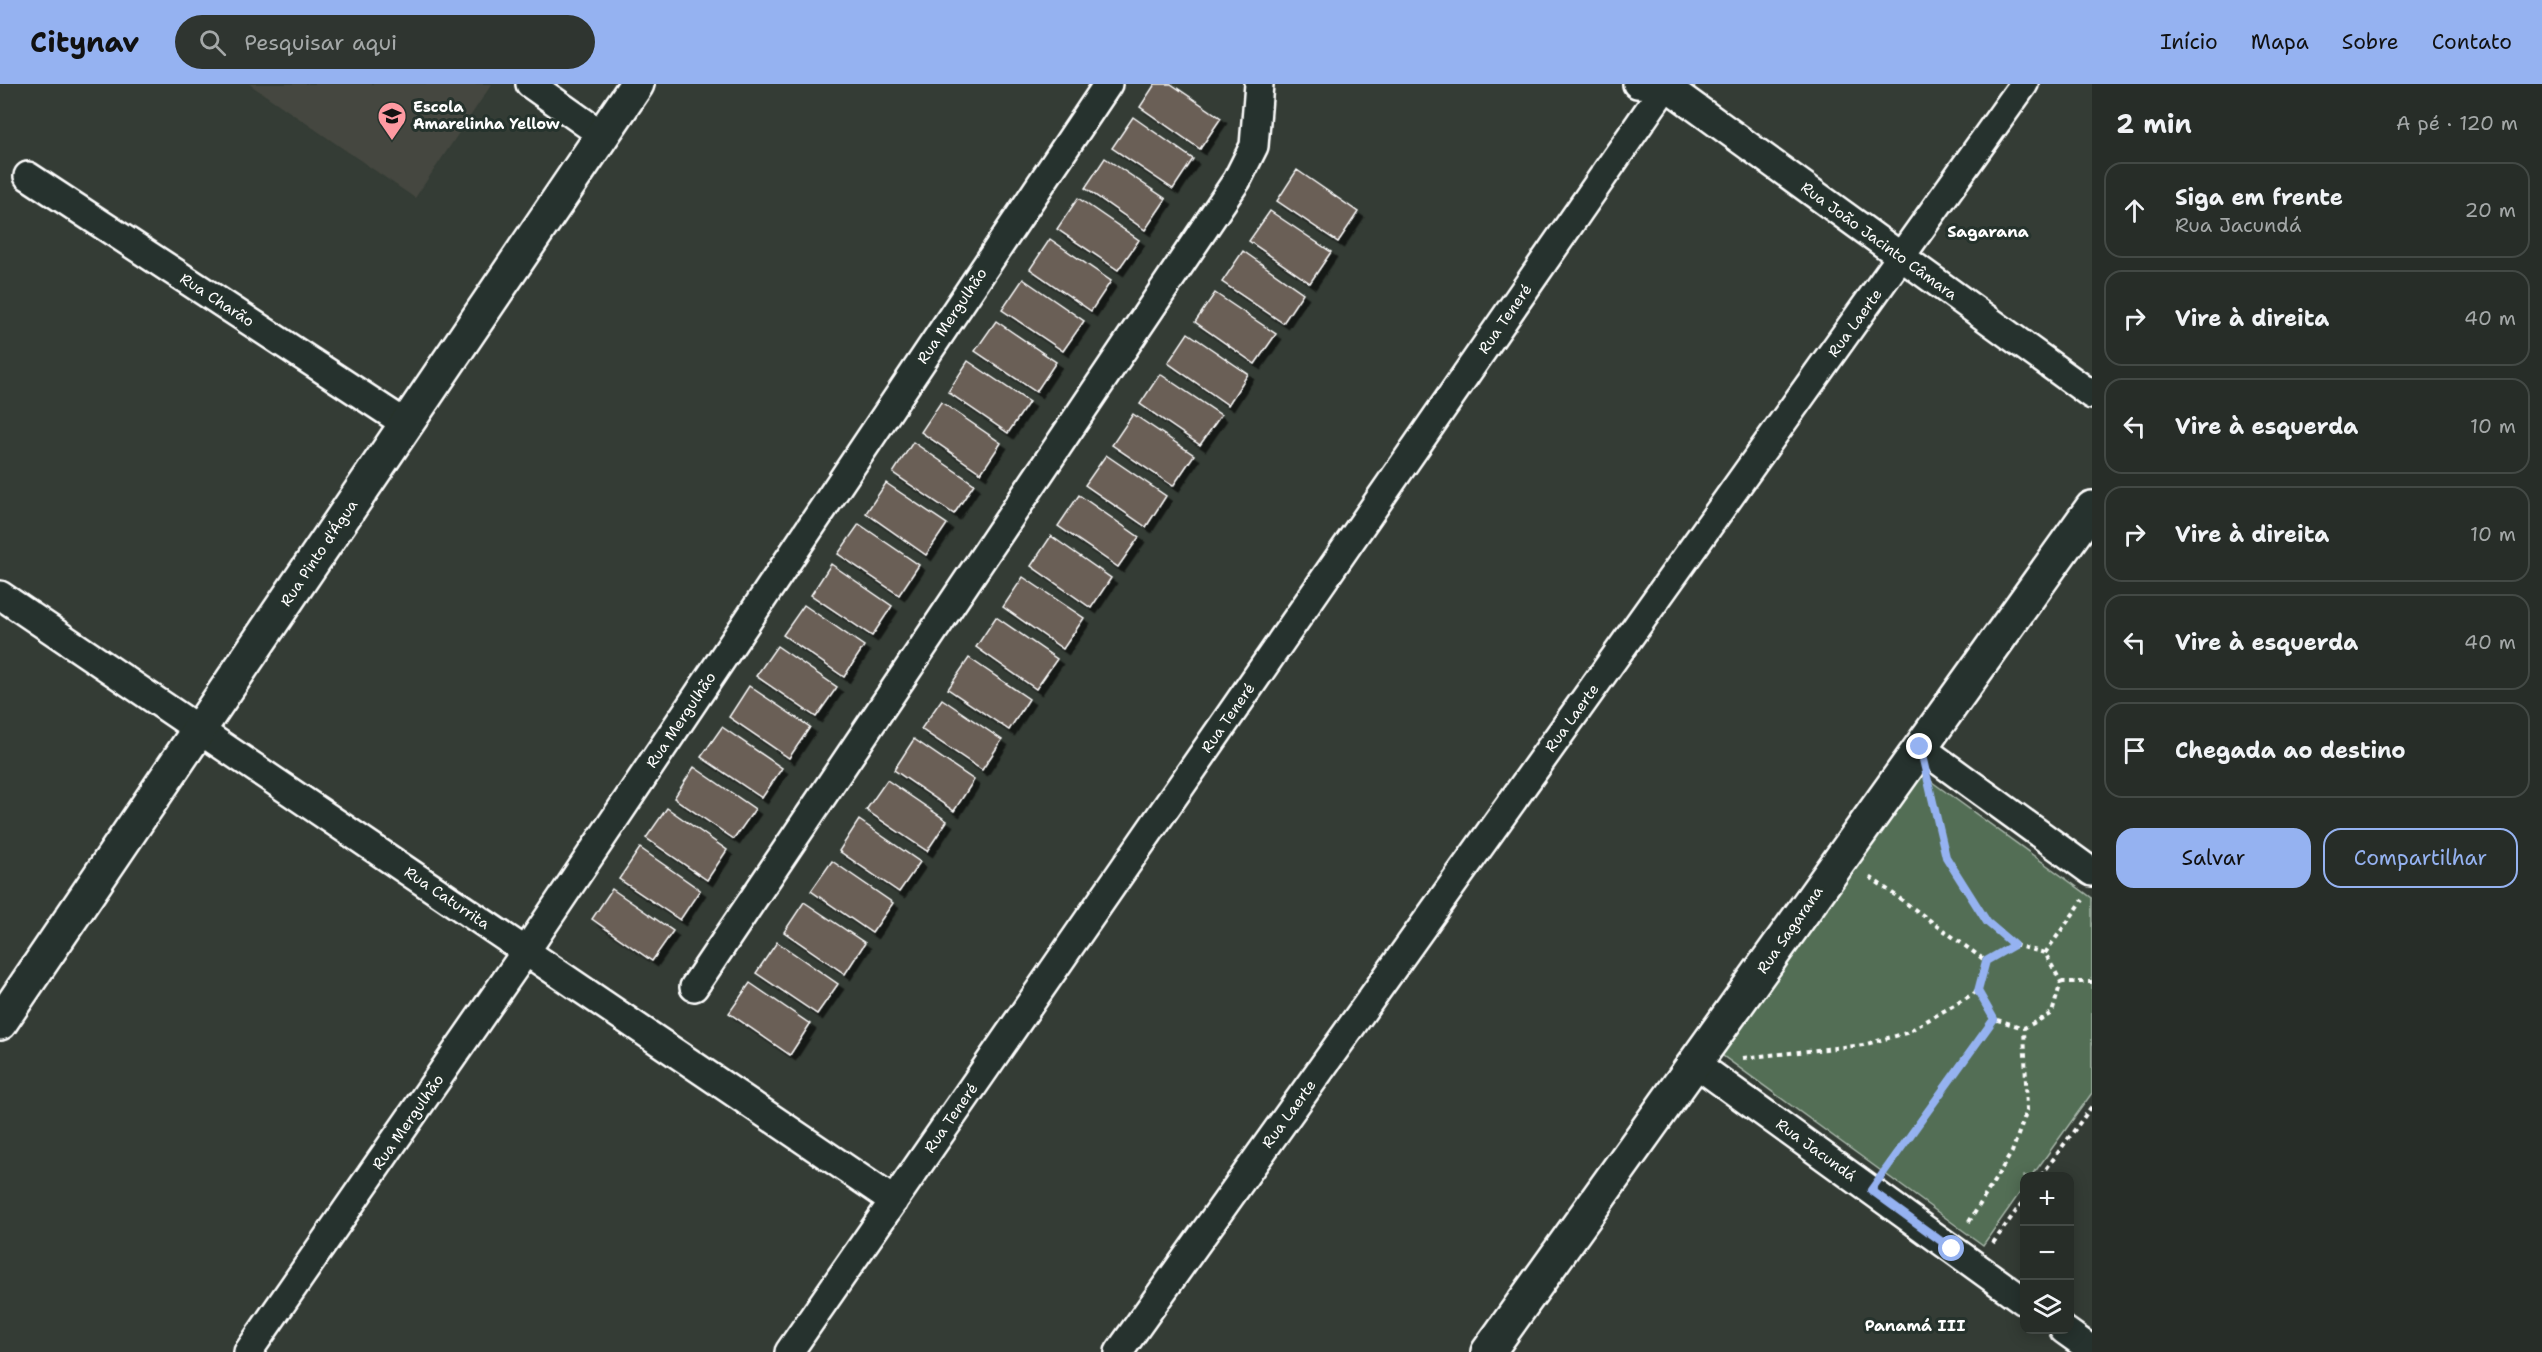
<!DOCTYPE html>
<html lang="pt">
<head>
<meta charset="utf-8">
<style>
  :root { --surface:#272d28; --page:#2f3530; --text:#f1f3f6; --muted:#a4a8a8; --line:#434945; --accent:#95b2f1 }
  body { margin:0; font-family:"Shantell Sans",sans-serif; background:var(--page); color:var(--text) }
  .controls { position:absolute; right:18px; bottom:18px; display:grid; overflow:hidden; border-radius:12px; box-shadow:0 3px 15px #0003 }
  .controls button { width:54px; height:54px; display:grid; place-items:center; padding:0; border:0; border-bottom:2px solid var(--line); background:var(--surface); color:var(--text); font:30px sans-serif }
  .stop { position:absolute; width:18px; height:18px; margin:-14px; border:4px solid #95b2f1; border-radius:50%; background:#fff }
  .stop.end { background:#95b2f1; border-color:#fff; box-shadow:0 2px 6px #0008 }
  .list { margin:0; padding:0; list-style:none }
  h2 { display:flex; justify-content:space-between; align-items:center; height:78px; margin:0; padding:0 24px; font-size:26px }
  h2 small { font-size:20px; font-weight:400; color:var(--muted) }
  .list li { display:grid; grid-template-columns:39px 1fr auto; gap:18px; align-items:center; box-sizing:border-box; height:96px; margin:0 12px 12px; padding:0 12px; border:2px solid var(--line); border-radius:18px }
  .list b { display:block; font-size:22px; white-space:nowrap }
  .list p { margin:0; font-size:20px; white-space:nowrap; color:var(--muted) }
  .list em { font-size:20px; font-style:normal; color:var(--muted) }
  .actions { display:flex; gap:12px; padding:18px 24px }
  .actions a { flex:1; padding:14px 0; border:2px solid var(--accent); border-radius:18px; text-align:center; font-size:21px; color:var(--accent) }
  .actions .main { background:var(--accent); color:#111 }
  .icon { flex:none; width:33px; height:33px; fill:none; stroke:currentColor; stroke-width:2; stroke-linecap:round; stroke-linejoin:round }
  .map { position:relative; flex:none; width:2092px; height:1268px; overflow:hidden }
  header { display:flex; align-items:center; gap:36px; box-sizing:border-box; height:84px; padding:0 30px; background:var(--accent); color:#111 }
  header strong { font-size:28px }
  nav { display:flex; gap:33px; margin-inline-start:auto; font-size:21px }
  .search { width:420px; height:54px; background:var(--page); display:flex; align-items:center; gap:15px; box-sizing:border-box; padding:0 21px; border-radius:33px; color:var(--muted); font-size:22px }
  main { display:flex }
  aside { flex:1; background:var(--surface) }
  .map>svg:first-child { display:block }
  .built { fill:#44463f }
  .green { fill:#526e55; stroke:#a8b6aa; stroke-width:1.5 }
  .building { fill:#6a5e57; stroke:#fff; stroke-width:1.5; filter:url(#shadow) }
  .lines { fill:none; stroke-linecap:round; stroke-linejoin:round }
  .minor-casing { stroke:#fff; stroke-width:32 }
  .tertiary-casing { stroke:#fff; stroke-width:38 }
  .path { stroke:#fff; stroke-width:4; stroke-dasharray:4.5 4.5; stroke-linecap:butt }
  .minor { stroke:#26332d; stroke-width:27 }
  .tertiary { stroke:#26332d; stroke-width:33 }
  .route { stroke:#95b2f1; stroke-width:8 }
  .labels { text-anchor:middle; stroke-width:6; stroke-linejoin:round; paint-order:stroke }
  .poi-label { font-size:15px; font-weight:bold; fill:#fff; stroke:#26332d; text-anchor:start }
  .street-label { font-size:15px; fill:#fff; stroke:#26332d }
  .neighbourhood-label { font-size:16px; font-weight:bold; fill:#fff; stroke:#26332d }
</style>
</head>
<body>
<header>
<strong>Citynav</strong>
<div class="search"><svg class="icon" aria-label="search" viewBox="0 0 24 24"><circle cx="10" cy="10" r="6"/><path d="M15 15l6 6"/></svg>Pesquisar aqui</div>
<nav><a>Início</a><a>Mapa</a><a>Sobre</a><a>Contato</a></nav>
</header>
<main>
<div class="map">
<svg width="2092" height="1268" viewBox="0 0 2092 1268">
  <defs>
    <filter id="shadow"><feDropShadow dx="5.5" dy="5.5" stdDeviation="0" flood-color="#0009"/></filter>
  </defs>
  <rect width="100%" height="100%" fill="#343c35"/>
  <filter id="ink" filterUnits="userSpaceOnUse"><feTurbulence type="fractalNoise" baseFrequency=".0167" numOctaves="2"/><feDisplacementMap in="SourceGraphic" scale="12" xChannelSelector="R" yChannelSelector="G"/><feConvolveMatrix kernelMatrix="1 2 1 2 8 2 1 2 1" color-interpolation-filters="sRGB"/></filter>
  <g filter="url(#ink)">
    <path class="built" d="M249,0h243l-77,114z"/>
    <path class="green" d="M1921,690l171,124v195l-60,83h-8v11l-41,58 -264,-192z"/>
    <path class="building" d="M1155,0h16l50,34 -21,31 -60,-42z
      M1133,33l60,42 -20,30 -61,-41z
      M1105,74l61,41 -21,31 -60,-42z
      M1297,86l61,42 -20,30 -61,-41z
      M1078,114l61,42 -21,30 -61,-41z
      M1270,127l61,41 -21,31 -61,-42z
      M1050,155l61,42 -20,30 -61,-42z
      M1243,167l60,42 -20,30 -61,-41z
      M1023,195l61,42 -21,30 -61,-41z
      M1215,209l61,41 -21,30 -60,-42z
      M996,237l60,41 -20,30 -61,-41z
      M1188,249l60,41 -20,31 -60,-42z
      M968,277l61,41 -21,31 -60,-41z
      M1160,290l61,41 -21,30 -60,-41z
      M941,318l60,41 -20,30 -60,-41z
      M1133,330l61,41 -21,31 -61,-41z
      M913,358l61,42 -20,30 -61,-41z
      M1106,371l60,41 -20,31 -61,-42z
      M886,399l61,41 -21,31 -60,-42z
      M1079,411l60,42 -21,30 -60,-41z
      M859,440l60,41 -20,30 -61,-41z
      M1051,452l60,42 -20,30 -60,-42z
      M831,480l61,42 -20,30 -61,-41z
      M1023,493l61,41 -21,31 -60,-42z
      M804,521l60,41 -20,31 -61,-42z
      M996,533l61,42 -21,30 -60,-42z
      M777,562l60,41 -21,30 -60,-41z
      M969,574l60,41 -20,31 -61,-41z
      M749,602l61,41 -21,31 -60,-41z
      M942,615l60,41 -20,30 -61,-41z
      M722,643l60,41 -20,30 -61,-41z
      M914,655l60,41 -20,31 -60,-41z
      M694,683l61,42 -21,30 -60,-41z
      M887,696l60,41 -20,30 -61,-41z
      M667,724l60,42 -20,30 -61,-42z
      M859,736l61,42 -21,30 -60,-41z
      M640,764l60,42 -20,30 -61,-41z
      M832,777l61,42 -21,30 -61,-42z
      M612,805l61,42 -21,30 -60,-42z
      M804,818l61,41 -20,31 -61,-42z
      M777,858l61,42 -21,30 -61,-41z
      M750,899l60,41 -20,31 -61,-42z"/>
    <g class="lines">
      <g class="minor-casing">
        <path id="minor" d="M530,0l72,51
          M1637,0l29,2 426,309
          M28,92l378,248
          M0,511l894,606
          M1920,663l172,125
          M694,903l543,-807 17,-34 5,-62
          M1695,979l329,238
          M2064,1246l28,20
          M248,1268l278,-401 582,-867
          M789,1268l878,-1268
          M1119,1268l905,-1268"/>
      </g>
      <g class="tertiary-casing">
        <path id="tertiary" d="M0,939l637,-939
          M1488,1268l604,-844"/>
      </g>
      <path class="path" d="M1932,711l14,62 41,65 27,23
        M1870,793l116,84
        M2014,861l31,8 16,29 -9,31 -28,15 -30,-9 -16,-28 8,-30z
        M2045,869l38,-53
        M2061,898h31
        M1743,974l120,-13 43,-12 72,-42
        M1889,1080l105,-145
        M2041,1092l51,-70
        M1969,1138l43,-70 15,-42 -3,-82
        M1993,1159l31,-43"/>
      <use href="#minor" class="minor"/>
      <use href="#tertiary" class="tertiary"/>
    </g>
  </g>
  <g class="lines" filter="url(#ink)">
    <path class="route" d="M1920,663l26,110 41,65 27,23 -28,16 -8,30 16,28 -123,171 81,59"/>
  </g>
  <defs>
    <g id="school-pin" transform="scale(1.5)"><path d="M0 17L-7.5 6A9.5 9.5 0 1 1 7.5 6Z" fill="#ff9aa2" stroke="#26332d"/><path d="M0-5L7-2L0 1L-7-2ZM-4 1L0 2.5L4 1V4Q0 6-4 4Z" fill="#111"/></g>
  </defs>
  <g fill-rule="evenodd">
    <use href="#school-pin" x="392" y="32"/>
  </g>
  <g class="labels">
    <g class="poi-label">
      <text x="413" y="28">Escola<tspan x="413" dy="17">Amarelinha Yellow</tspan></text>
    </g>
    <g class="street-label">
      <text transform="translate(1879 157) rotate(36)" y="5">Rua João Jacinto Câmara</text>
      <text transform="translate(217 216) rotate(33)" y="5">Rua Charão</text>
      <text transform="translate(952 232) rotate(-56)" y="5">Rua Mergulhão</text>
      <text transform="translate(1505 235) rotate(-55)" y="5">Rua Teneré</text>
      <text transform="translate(1855 239) rotate(-54)" y="5">Rua Laerte</text>
      <text transform="translate(319 469) rotate(-56)" y="5">Rua Pinto d'Água</text>
      <text transform="translate(1228 634) rotate(-55)" y="5">Rua Teneré</text>
      <text transform="translate(1572 634) rotate(-54)" y="5">Rua Laerte</text>
      <text transform="translate(681 636) rotate(-56)" y="5">Rua Mergulhão</text>
      <text transform="translate(447 814) rotate(34)" y="5">Rua Caturrita</text>
      <text transform="translate(1790 846) rotate(-55)" y="5">Rua Sagarana</text>
      <text transform="translate(1289 1030) rotate(-54)" y="5">Rua Laerte</text>
      <text transform="translate(951 1034) rotate(-55)" y="5">Rua Teneré</text>
      <text transform="translate(408 1038) rotate(-55)" y="5">Rua Mergulhão</text>
      <text transform="translate(1816 1066) rotate(36)" y="5">Rua Jacundá</text>
    </g>
    <g class="neighbourhood-label">
      <text x="1988" y="153">Sagarana</text>
      <text x="1915" y="1247">Panamá III</text>
    </g>
  </g>
</svg>
<div class="controls">
<button>+</button>
<button>−</button>
<button><svg class="icon" aria-label="layers" viewBox="0 0 24 24"><path d="M12 4l9 5-9 5-9-5zM3 14l9 5 9-5"/></svg></button>
</div>
<div class="stop" style="left:1952px;top:1165px"></div>
<div class="stop end" style="left:1920px;top:663px"></div>
</div>
<aside>
<h2>2 min<small>A pé · 120 m</small></h2>
<ul class="list">
<li><svg class="icon" aria-label="ahead" viewBox="0 0 24 24"><path d="M12 20V5M6 11l6-6 6 6"/></svg><div><b>Siga em frente</b><p>Rua Jacundá</p></div><em>20 m</em></li>
<li><svg class="icon" aria-label="right" viewBox="0 0 24 24"><path d="M7 20v-9h11M14 6l5 5-5 5"/></svg><div><b>Vire à direita</b></div><em>40 m</em></li>
<li><svg class="icon" aria-label="left" viewBox="0 0 24 24"><path d="M17 20v-9H6M10 6l-5 5 5 5"/></svg><div><b>Vire à esquerda</b></div><em>10 m</em></li>
<li><svg class="icon" aria-label="right" viewBox="0 0 24 24"><path d="M7 20v-9h11M14 6l5 5-5 5"/></svg><div><b>Vire à direita</b></div><em>10 m</em></li>
<li><svg class="icon" aria-label="left" viewBox="0 0 24 24"><path d="M17 20v-9H6M10 6l-5 5 5 5"/></svg><div><b>Vire à esquerda</b></div><em>40 m</em></li>
<li><svg class="icon" aria-label="arrive" viewBox="0 0 24 24"><path d="M6 21V4h12l-3 4 3 4H6"/></svg><div><b>Chegada ao destino</b></div></li>
</ul>
<div class="actions"><a class="main">Salvar</a><a>Compartilhar</a></div>
</aside>
</main>
</body>
</html>
